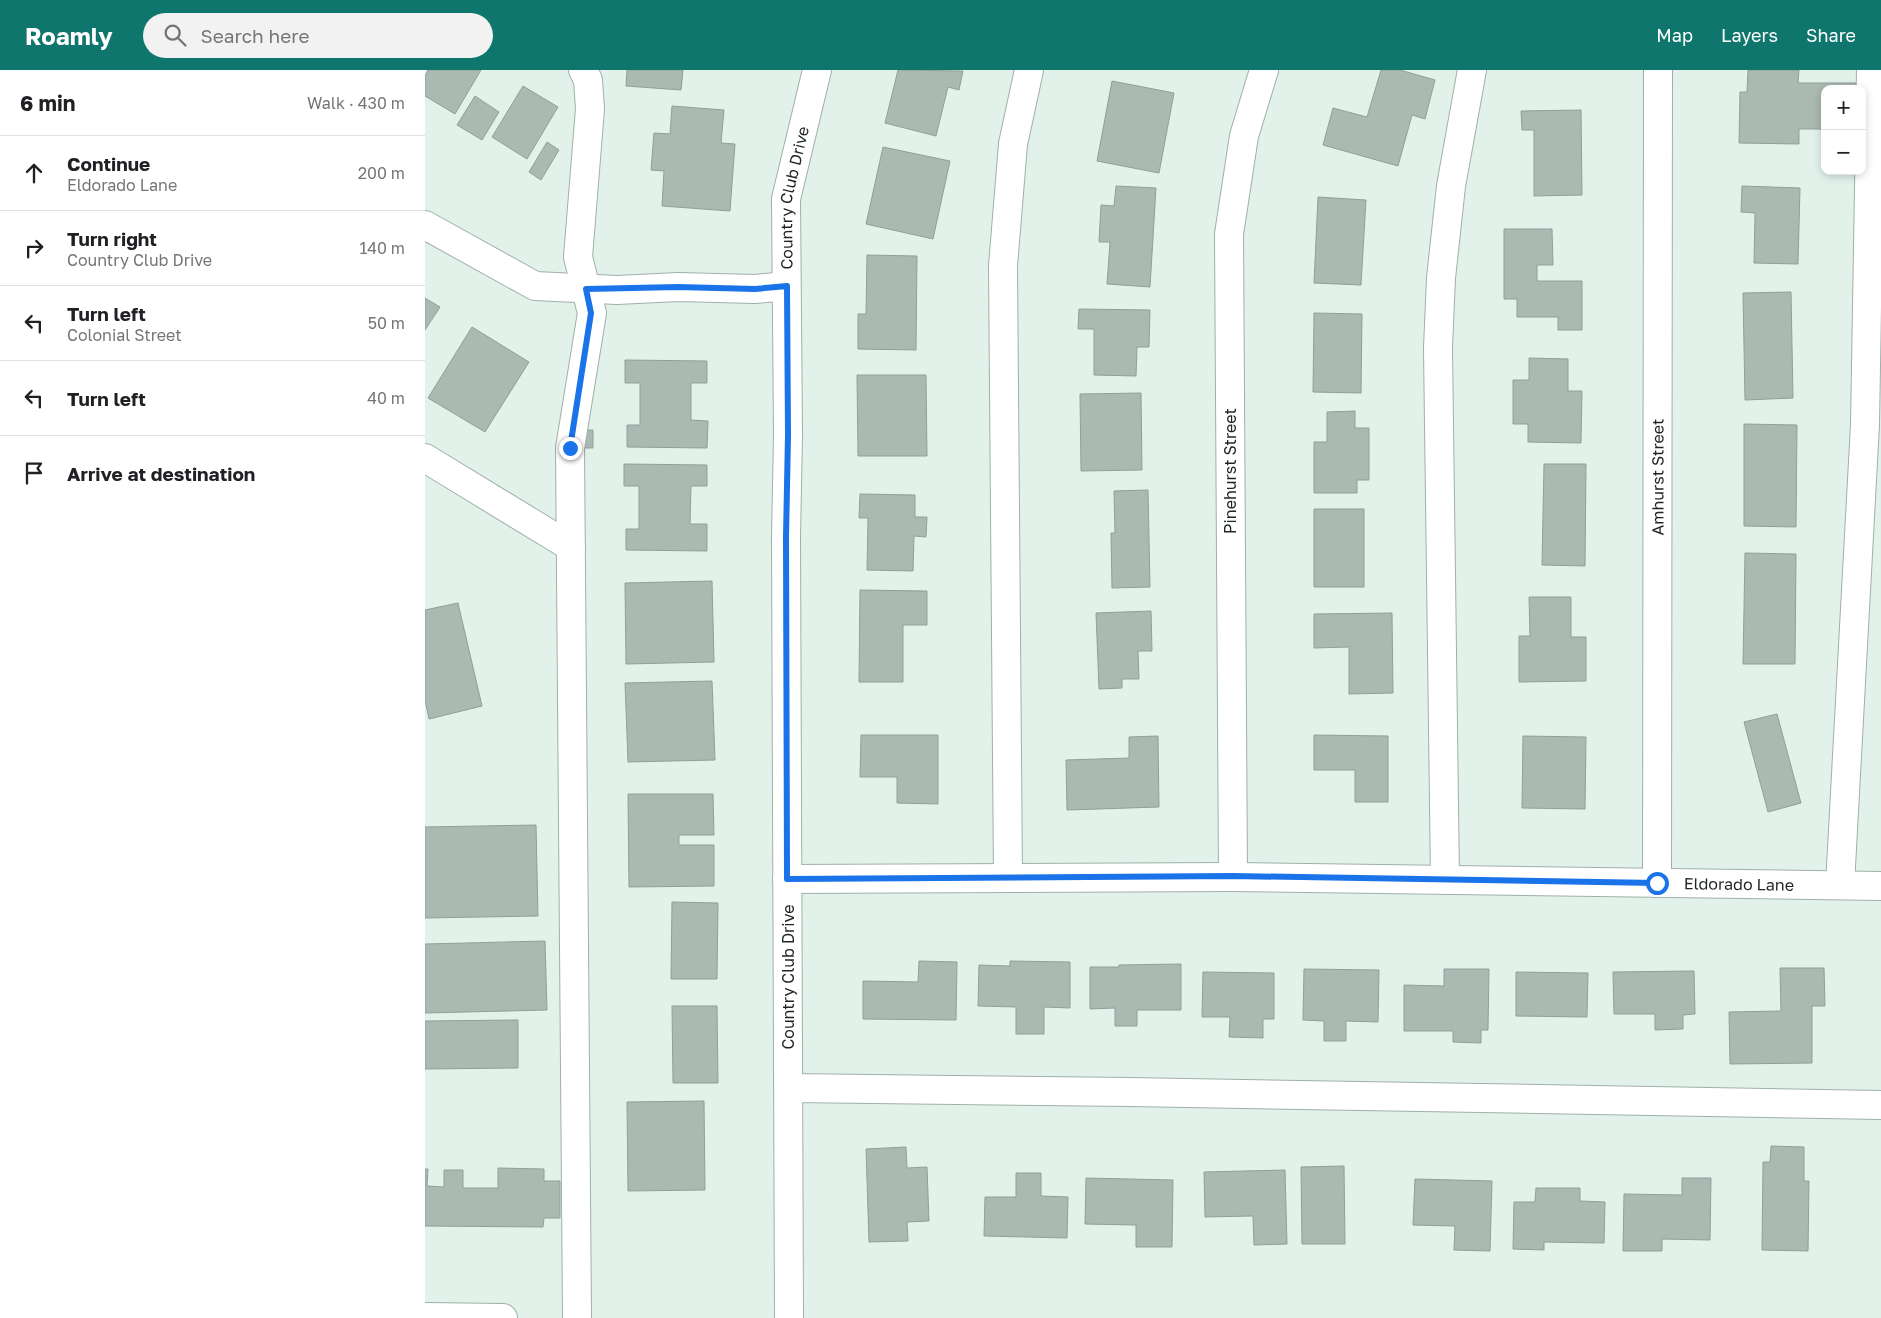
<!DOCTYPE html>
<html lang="en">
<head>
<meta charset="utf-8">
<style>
  :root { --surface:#fff; --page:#f2f2f2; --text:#202124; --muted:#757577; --line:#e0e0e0; --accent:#0f766e }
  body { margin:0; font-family:"Golos Text",sans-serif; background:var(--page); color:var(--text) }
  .controls { position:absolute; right:15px; top:15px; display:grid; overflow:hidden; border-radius:10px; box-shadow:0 2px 8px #0003 }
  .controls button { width:45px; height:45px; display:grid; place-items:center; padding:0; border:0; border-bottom:1px solid var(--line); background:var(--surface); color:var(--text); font:25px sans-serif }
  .stop { position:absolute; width:15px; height:15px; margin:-11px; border:4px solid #1a73e8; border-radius:50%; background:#fff }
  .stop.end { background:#1a73e8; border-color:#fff; box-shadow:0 1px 5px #0008 }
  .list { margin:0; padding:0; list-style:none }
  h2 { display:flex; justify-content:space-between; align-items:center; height:65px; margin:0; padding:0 20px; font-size:21px }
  h2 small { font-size:16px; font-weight:400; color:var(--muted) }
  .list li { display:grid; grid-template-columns:32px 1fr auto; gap:15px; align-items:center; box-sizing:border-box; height:75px; padding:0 20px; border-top:1px solid var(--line) }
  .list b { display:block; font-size:19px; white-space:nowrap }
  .list p { margin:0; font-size:16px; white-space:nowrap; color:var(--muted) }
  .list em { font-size:16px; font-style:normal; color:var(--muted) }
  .icon { flex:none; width:28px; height:28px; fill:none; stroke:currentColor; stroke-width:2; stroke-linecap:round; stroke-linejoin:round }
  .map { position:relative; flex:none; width:1456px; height:1248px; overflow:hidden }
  header { display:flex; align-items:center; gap:30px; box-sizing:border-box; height:70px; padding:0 25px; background:var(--accent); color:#fff }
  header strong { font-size:24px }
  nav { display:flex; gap:28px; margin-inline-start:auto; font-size:18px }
  .search { width:350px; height:45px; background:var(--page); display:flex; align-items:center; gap:12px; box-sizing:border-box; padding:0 18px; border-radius:28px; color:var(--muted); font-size:19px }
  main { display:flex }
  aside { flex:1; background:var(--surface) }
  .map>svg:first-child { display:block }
  .building { fill:#aab9b2; stroke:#909f98 }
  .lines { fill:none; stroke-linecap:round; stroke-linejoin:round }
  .minor-casing { stroke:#a0b0a9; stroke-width:30 }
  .minor { stroke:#fff; stroke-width:28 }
  .route { stroke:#1a73e8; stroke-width:6 }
  .labels { text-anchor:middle; stroke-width:4; stroke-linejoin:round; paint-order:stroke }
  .street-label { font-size:16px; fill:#1f2522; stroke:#fff }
</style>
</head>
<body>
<header>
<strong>Roamly</strong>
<div class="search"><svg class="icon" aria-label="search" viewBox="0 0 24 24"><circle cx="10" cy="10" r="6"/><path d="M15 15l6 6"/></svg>Search here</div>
<nav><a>Map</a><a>Layers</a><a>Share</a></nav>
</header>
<main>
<aside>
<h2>6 min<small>Walk · 430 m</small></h2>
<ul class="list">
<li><svg class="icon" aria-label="ahead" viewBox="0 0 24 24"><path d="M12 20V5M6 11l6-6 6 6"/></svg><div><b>Continue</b><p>Eldorado Lane</p></div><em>200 m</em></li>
<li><svg class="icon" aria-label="right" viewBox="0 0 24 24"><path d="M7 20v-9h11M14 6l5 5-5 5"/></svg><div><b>Turn right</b><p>Country Club Drive</p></div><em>140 m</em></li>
<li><svg class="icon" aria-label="left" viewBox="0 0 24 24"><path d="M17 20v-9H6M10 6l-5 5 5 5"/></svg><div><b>Turn left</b><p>Colonial Street</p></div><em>50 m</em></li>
<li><svg class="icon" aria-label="left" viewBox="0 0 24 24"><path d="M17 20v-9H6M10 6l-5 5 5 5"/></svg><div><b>Turn left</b></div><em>40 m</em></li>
<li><svg class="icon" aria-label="arrive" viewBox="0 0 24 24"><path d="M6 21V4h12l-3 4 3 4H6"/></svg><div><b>Arrive at destination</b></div></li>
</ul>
</aside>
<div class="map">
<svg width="1456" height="1248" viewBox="0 0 1456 1248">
  <rect width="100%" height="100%" fill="#e2f2eb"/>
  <path class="building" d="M3,0h53l-26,44 -30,-18v-20z
    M202,0h56l-2,20 -55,-4z
    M473,0l65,1 -4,19 -11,-3 -12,49 -51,-13z
    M956,0h19l35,10 -10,39 -13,-4 -14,51 -75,-21 10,-37 34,9z
    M1323,0h51l-1,13h58v6h-31v30h-2v10h-24v15l-60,-1 1,-51h7z
    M687,11l62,12 -15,80 -62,-12z
    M98,16l35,21 -31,52 -35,-22z
    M50,26l24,16 -17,28 -25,-15z
    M247,36l52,4 -3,33 14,1 -5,67 -68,-5 2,-35 -13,-1 3,-37 16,1z
    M1156,40l1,85 -48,1v-66h-12l-1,-19z
    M122,72l12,8 -18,30 -12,-8z
    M458,77l67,14 -17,78 -67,-15z
    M691,116l40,2 -6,99 -43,-3 3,-42h-11l2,-37 13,1z
    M1317,116l58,2 -2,76 -44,-1 1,-50 -14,-1z
    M893,127l48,3 -5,85 -47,-2z
    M1079,159h48l1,36h-16v16h45v49h-24v-13h-41v-18h-13z
    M442,185l50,1 -1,94 -58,-1v-35h8z
    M1366,222l2,106 -48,2 -2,-107z
    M0,228l15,9 -15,23z
    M654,239l71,1 -1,37h-12l-1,29 -42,-1v-46h-16z
    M889,243l48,1 -1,79 -48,-1z
    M47,257l57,35 -44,70 -57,-34z
    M1104,288l39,1v32h14l-1,52 -53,-1v-18h-15v-44h16z
    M200,290l82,1v22h-16v37l17,1 -1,27 -80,-1v-22h13v-42h-15z
    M432,305h69l1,81h-69z
    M716,323l1,77 -61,1 -1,-77z
    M930,341v17h14v52h-12v13h-43v-51h13v-30z
    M1319,354l53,1 -1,102 -52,-1z
    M157,360h11v18h-11z
    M199,394l83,1v21h-16l-1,38h17v27l-81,-1v-21h13v-43h-15z
    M1119,394h42l-1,102 -43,-1z
    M723,420l2,97 -38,1 -1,-55h4l-1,-42z
    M435,424l55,1v22h12l-1,20 -12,-1 -1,35 -46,-1 1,-52h-9z
    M889,439h50v78h-50z
    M1320,483l51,1 -1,110h-52z
    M287,511l2,81 -88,2 -1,-81z
    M435,520l67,1v34h-24v57h-44z
    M1104,527h42v40h15v44l-67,1v-46h11z
    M33,533l24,103 -53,13 -4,-19v-90z
    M726,541l1,40h-14l1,28h-17v9l-23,1 -3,-76z
    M967,543l1,80 -44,1v-47l-35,1v-34z
    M287,611l3,79 -87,2 -3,-79z
    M1352,644l24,89 -33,9 -24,-90z
    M436,665h77v69l-41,-1v-26h-37z
    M889,665l74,1v66h-33v-32h-41z
    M733,666l1,71 -92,3 -1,-50 63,-2v-21z
    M1098,666l63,1 -1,72 -63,-1z
    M203,724h85l1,41h-35v10h35v41l-85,1z
    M111,755l2,91 -113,2v-91z
    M247,832l46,1 -1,76h-46z
    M120,871l2,69 -122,3v-69z
    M494,891l38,1 -1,58 -93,-1v-38l55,1z
    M585,891l60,1v46l-26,-1v27h-28v-27l-38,-1 1,-41 31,1z
    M756,894v46h-44v16h-22v-18l-25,1v-42h29v-2z
    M1355,898h44l1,38h-13v57l-82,1 -1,-52 52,-1z
    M879,899l75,1 -1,52 -32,-1v20h-22v-20l-21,-1z
    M1019,899h45l-1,61h-7v13l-28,-1v-11h-49v-46l40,1z
    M1269,901l1,43 -12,1v14l-28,1v-16h-41l-1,-42z
    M778,902l71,1v46h-11v19l-34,-1 1,-20h-28z
    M1091,902l72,1 -1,44 -71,-1z
    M247,936h45l1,77h-45z
    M93,950v48l-93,1v-48z
    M279,1031l1,89 -77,1 -1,-89z
    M1346,1076l33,1v34h5l-1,70 -46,-1 1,-88h7z
    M481,1077l1,21 20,-1 2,54 -22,1 1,19 -39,1 -3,-93z
    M919,1096l1,78h-43l-1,-77z
    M73,1098l46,1v12h16v37h-16l-1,9 -118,-1v-57h3l-1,17 17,1v-17h19v18h35z
    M860,1100l2,74 -33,1 -1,-29 -48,1 -1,-45z
    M591,1103h25v23l27,1 -1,41 -83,-2 1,-39h31z
    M661,1108l87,2 -1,67h-36v-22l-51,-1z
    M1257,1108h29l-1,62 -48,-1v12h-39l1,-57 58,1z
    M990,1109l77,2 -2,70 -36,-1 1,-24 -42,-1z
    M1111,1118h44v13l25,1 -1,41 -60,-1v8l-31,-1 1,-47h21z"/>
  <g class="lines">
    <g class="minor-casing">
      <g id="minor">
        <path d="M0,155l110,61 82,4 61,-3 77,2 31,-3"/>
        <path d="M0,388l146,89"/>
        <path d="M808,807l-4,-643 15,-98 20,-66"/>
        <path d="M583,808l-5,-612 10,-122 16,-74"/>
        <path id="s1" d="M362,809l446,-2 648,9"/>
        <path d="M1020,810l-7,-532 3,-70 10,-92 21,-116"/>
        <path id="s2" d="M1232,813l1,-813"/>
        <path d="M1415,815l25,-460 6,-355"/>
        <path d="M364,1018l341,4 751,13"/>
        <path d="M0,1247l78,1"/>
        <path d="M152,1248l-7,-870 22,-135 -14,-56 12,-148 -2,-29 -5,-10"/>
        <path id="s3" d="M364,1248l-3,-781 2,-102 -2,-236 31,-129"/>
      </g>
    </g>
    <use href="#minor" class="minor"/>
  </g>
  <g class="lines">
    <path class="route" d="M145,378l21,-135 -5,-24 92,-2 77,2 32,-3 1,149 -2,102 1,342 446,-3 424,7"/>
  </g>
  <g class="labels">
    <g class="street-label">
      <text dy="6" stroke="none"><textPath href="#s3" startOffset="1121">Country Club Drive</textPath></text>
      <text transform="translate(805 401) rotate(-90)" y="6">Pinehurst Street</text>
      <text dy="6" stroke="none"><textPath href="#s2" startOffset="406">Amhurst Street</textPath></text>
      <text dy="6" stroke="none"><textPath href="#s1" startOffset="952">Eldorado Lane</textPath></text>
      <text transform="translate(363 907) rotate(-90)" y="6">Country Club Drive</text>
    </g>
  </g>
</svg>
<div class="controls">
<button>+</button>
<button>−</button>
</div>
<div class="stop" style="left:1232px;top:813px"></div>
<div class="stop end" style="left:145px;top:378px"></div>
</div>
</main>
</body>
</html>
